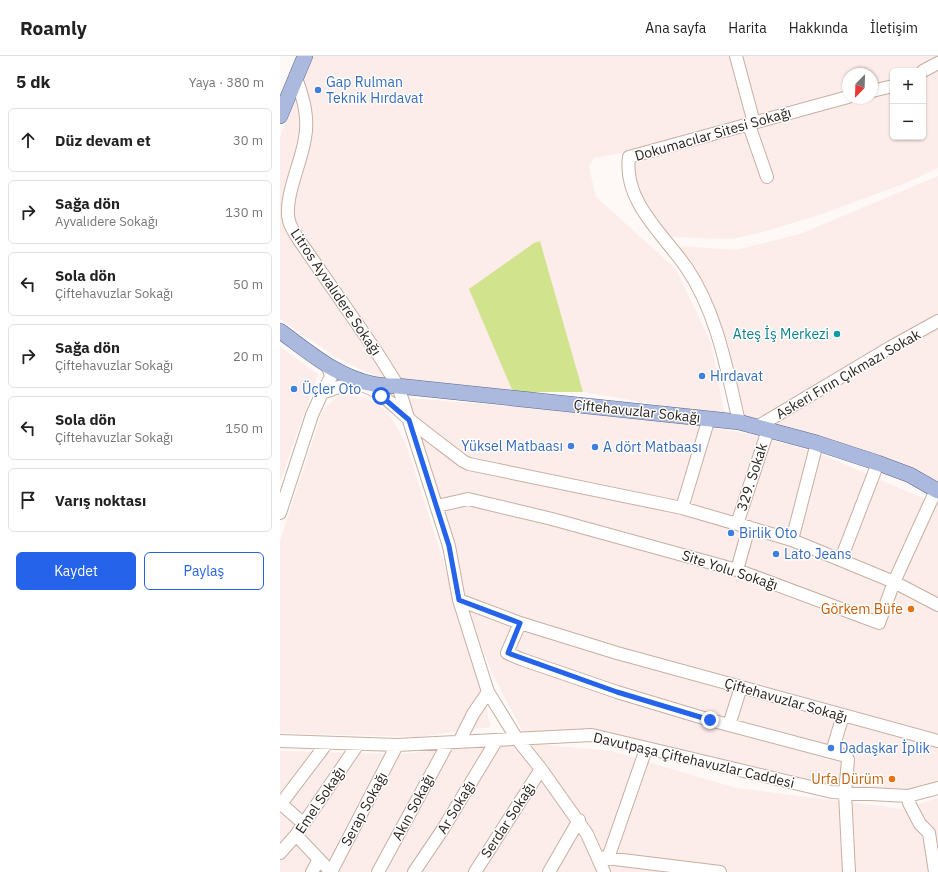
<!DOCTYPE html>
<html lang="tr">
<head>
<meta charset="utf-8">
<style>
  :root { --surface:#fff; --page:#f2f2f2; --text:#222; --muted:#767676; --line:#e0e0e0; --accent:#2563eb }
  body { margin:0; font-family:"IBM Plex Sans",sans-serif; background:var(--page); color:var(--text) }
  .controls { position:absolute; right:12px; top:12px; display:grid; overflow:hidden; border-radius:6px; box-shadow:0 1px 3px #0004 }
  .controls button { width:36px; height:36px; display:grid; place-items:center; padding:0; border:0; border-bottom:1px solid var(--line); background:var(--surface); color:var(--text); font:20px sans-serif }
  .compass { position:absolute; left:562px; top:12px; width:36px; height:36px; border-radius:50%; background:var(--surface); box-shadow:0 1px 3px #0004; rotate:203deg }
  .stop { position:absolute; width:12px; height:12px; margin:-9px; border:3px solid #2563eb; border-radius:50%; background:#fff }
  .stop.end { background:#2563eb; border-color:#fff; box-shadow:0 1px 4px #0008 }
  .list { margin:0; padding:0; list-style:none }
  h2 { display:flex; justify-content:space-between; align-items:center; height:52px; margin:0; padding:0 16px; font-size:17px }
  h2 small { font-size:13px; font-weight:400; color:var(--muted) }
  .list li { display:grid; grid-template-columns:26px 1fr auto; gap:12px; align-items:center; box-sizing:border-box; height:64px; margin:0 8px 8px; padding:0 8px; border:1px solid var(--line); border-radius:6px }
  .list b { display:block; font-size:15px; white-space:nowrap }
  .list p { margin:0; font-size:13px; white-space:nowrap; color:var(--muted) }
  .list em { font-size:13px; font-style:normal; color:var(--muted) }
  .actions { display:flex; gap:8px; padding:12px 16px }
  .actions a { flex:1; padding:9px 0; border:1px solid var(--accent); border-radius:6px; text-align:center; font-size:14px; color:var(--accent) }
  .actions .main { background:var(--accent); color:#fff }
  .icon { flex:none; width:22px; height:22px; fill:none; stroke:currentColor; stroke-width:2; stroke-linecap:round; stroke-linejoin:round }
  .map { position:relative; flex:none; width:658px; height:816px; overflow:hidden }
  header { display:flex; align-items:center; gap:24px; box-sizing:border-box; height:56px; padding:0 20px; background:var(--surface); border-bottom:1px solid var(--line) }
  header strong { font-size:19px }
  nav { display:flex; gap:22px; margin-inline-start:auto; font-size:14px }
  main { display:flex }
  aside { flex:1; background:var(--surface) }
  .map>svg:first-child { display:block }
  .industrial { fill:#fcecea; fill-rule:evenodd }
  .green { fill:#d2e38d }
  .lines { fill:none; stroke-linecap:round; stroke-linejoin:round }
  .minor-casing { stroke:#c7afa2; stroke-width:14 }
  .major-casing { stroke:#59668c; stroke-width:16 }
  .minor { stroke:#fff; stroke-width:12 }
  .major { stroke:#aab9dd; stroke-width:15 }
  .route { stroke:#2563eb; stroke-width:5 }
  .shop-dot { fill:#3f7fe0; stroke:#fff; stroke-width:1.5 }
  .culture-dot { fill:#0f9aa8; stroke:#fff; stroke-width:1.5 }
  .food-dot { fill:#e8710a; stroke:#fff; stroke-width:1.5 }
  .labels { text-anchor:middle; stroke-width:3; stroke-linejoin:round; paint-order:stroke }
  .shop-label { font-size:14px; fill:#366cbe; stroke:#fff; text-anchor:start }
  .street-label { font-size:14px; fill:#2b221d; stroke:#fff }
  .culture-label { font-size:14px; fill:#0d838f; stroke:#fff; text-anchor:end }
  .food-label { font-size:14px; fill:#c56008; stroke:#fff; text-anchor:end }
</style>
</head>
<body>
<header>
<strong>Roamly</strong>
<nav><a>Ana sayfa</a><a>Harita</a><a>Hakkında</a><a>İletişim</a></nav>
</header>
<main>
<aside>
<h2>5 dk<small>Yaya · 380 m</small></h2>
<ul class="list">
<li><svg class="icon" aria-label="ahead" viewBox="0 0 24 24"><path d="M12 20V5M6 11l6-6 6 6"/></svg><div><b>Düz devam et</b></div><em>30 m</em></li>
<li><svg class="icon" aria-label="right" viewBox="0 0 24 24"><path d="M7 20v-9h11M14 6l5 5-5 5"/></svg><div><b>Sağa dön</b><p>Ayvalıdere Sokağı</p></div><em>130 m</em></li>
<li><svg class="icon" aria-label="left" viewBox="0 0 24 24"><path d="M17 20v-9H6M10 6l-5 5 5 5"/></svg><div><b>Sola dön</b><p>Çiftehavuzlar Sokağı</p></div><em>50 m</em></li>
<li><svg class="icon" aria-label="right" viewBox="0 0 24 24"><path d="M7 20v-9h11M14 6l5 5-5 5"/></svg><div><b>Sağa dön</b><p>Çiftehavuzlar Sokağı</p></div><em>20 m</em></li>
<li><svg class="icon" aria-label="left" viewBox="0 0 24 24"><path d="M17 20v-9H6M10 6l-5 5 5 5"/></svg><div><b>Sola dön</b><p>Çiftehavuzlar Sokağı</p></div><em>150 m</em></li>
<li><svg class="icon" aria-label="arrive" viewBox="0 0 24 24"><path d="M6 21V4h12l-3 4 3 4H6"/></svg><div><b>Varış noktası</b></div></li>
</ul>
<div class="actions"><a class="main">Kaydet</a><a>Paylaş</a></div>
</aside>
<div class="map">
<svg width="658" height="816" viewBox="0 0 658 816">
  <rect width="100%" height="100%" fill="#fef9f6"/>
  <path class="industrial" d="M32,0h626v112l-32,15 -87,32 -53,16 -34,8 -63,-2 -5,-3 -27,-47 -4,-22 3,-8 7,-8 -49,9 -5,9 7,30 80,72 35,74 14,73 -142,-24 -43,-151 -27,151 -138,-16 -39,-19 -56,-38v-182zM613,15h30v66h-30zM568,18h24v24h-24z
    M658,120v141l-179,105 -16,-3 -19,-77 -46,-94 3,-2 55,4 64,-16z
    M658,268v163l-174,-61z
    M0,291l38,27 -38,108z
    M60,337l27,5 21,14 18,32 69,217 16,66 -73,10 -138,-4v-192l42,-129z
    M129,342l198,16 96,12 47,8 69,19 119,52v280l-31,10 -58,-3 -257,-59 -69,-1 -29,-55 -16,-40z
    M234,686l97,9 125,37 167,21 35,-11v74h-658v-121l123,3z"/>
  <path class="green" d="M260,185l43,151h-70l-44,-103 65,-46z"/>
  <g class="lines">
    <g class="minor-casing">
      <path id="minor" d="M456,0l18,67
        M643,15l15,-8
        M16,22c7,19 13,39 9,60 -3,23 -22,61 -16,83 2,7 6,13 10,19l77,111 22,35 51,160 10,54 29,92 29,47 24,30 46,65 17,38
        M592,35l21,-5
        M469,69l18,52
        M42,337c12,-4 26,-11 38,-8 20,4 35,23 50,35 17,14 35,27 53,41l6,3 213,44 110,32 102,42 44,23
        M459,366c-12,-52 -22,-110 -53,-155 -23,-33 -63,-66 -57,-110l219,-60
        M477,371l134,-80 47,-26
        M157,450l31,-7 84,20 185,51 142,53 15,-41 42,-92
        M402,452l27,-90
        M0,457l32,-98 10,-22 9,-16 -3,-11
        M457,468l31,-94
        M512,484l25,-97
        M561,503l37,-96
        M457,514l12,-43
        M179,544l61,23
        M449,669l12,-38
        M0,685l117,4 195,-10 240,57 76,4 30,-8
        M179,686l14,-28 15,-22
        M552,696l11,-37
        M628,740l1,7 11,21 9,9 6,39
        M0,747l24,21
        M0,749l47,-62
        M16,779l35,37
        M0,797l16,-18 62,-91
        M318,801l122,15
        M328,802l38,-109
        M32,816l7,-13
        M51,816l66,-127
        M98,816l70,-129
        M134,816l29,-43 53,-88
        M195,816l66,-103
        M269,816l30,-52
        M569,816l-4,-79 3,-33 -2,-4 -136,-36 -93,-28 -96,-33 -14,-6 13,-30 97,30 321,88"/>
    </g>
    <g class="major-casing">
      <path id="major" d="M0,60l25,-60
        M0,275c29,21 57,46 93,53 8,2 17,2 25,2l341,36 78,21 61,20 32,12 28,16"/>
    </g>
    <use href="#minor" class="minor"/>
    <use href="#major" class="major"/>
  </g>
  <g class="lines">
    <path class="route" d="M101,340l28,24 40,126 10,54 61,23 -12,30 109,39 93,28"/>
  </g>
  <g class="shop-dot">
    <circle cx="38" cy="34" r="4"/>
    <circle cx="422" cy="320" r="4"/>
    <circle cx="14" cy="333" r="4"/>
    <circle cx="291" cy="390" r="4"/>
    <circle cx="315" cy="391" r="4"/>
    <circle cx="451" cy="477" r="4"/>
    <circle cx="496" cy="498" r="4"/>
    <circle cx="551" cy="692" r="4"/>
  </g>
  <circle class="culture-dot" cx="557" cy="278" r="4"/>
  <g class="food-dot">
    <circle cx="631" cy="553" r="4"/>
    <circle cx="612" cy="723" r="4"/>
  </g>
  <g class="labels">
    <g class="shop-label">
      <text x="46" y="31">Gap Rulman<tspan x="46" dy="16">Teknik Hırdavat</tspan></text>
      <text x="430" y="325">Hırdavat</text>
      <text x="22" y="338">Üçler Oto</text>
      <text x="283" y="395" text-anchor="end">Yüksel Matbaası</text>
      <text x="323" y="396">A dört Matbaası</text>
      <text x="459" y="482">Birlik Oto</text>
      <text x="504" y="503">Lato Jeans</text>
      <text x="559" y="697">Dadaşkar İplik</text>
    </g>
    <g class="street-label">
      <text transform="translate(433 78) rotate(-16)" y="5">Dokumacılar Sitesi Sokağı</text>
      <text transform="translate(56 236) rotate(56)" y="5">Litros Ayvalıdere Sokağı</text>
      <text transform="translate(568 318) rotate(-30)" y="5">Askeri Fırın Çıkmazı Sokak</text>
      <text transform="translate(357 355) rotate(6)" y="5">Çiftehavuzlar Sokağı</text>
      <text transform="translate(472 421) rotate(-72)" y="5">329. Sokak</text>
      <text transform="translate(450 514) rotate(18)" y="5">Site Yolu Sokağı</text>
      <text transform="translate(506 644) rotate(16)" y="5">Çiftehavuzlar Sokağı</text>
      <text transform="translate(414 704) rotate(13)" y="5">Davutpaşa Çiftehavuzlar Caddesi</text>
      <text transform="translate(40 744) rotate(-56)" y="5">Emel Sokağı</text>
      <text transform="translate(133 751) rotate(-62)" y="5">Akın Sokağı</text>
      <text transform="translate(176 751) rotate(-59)" y="5">Ar Sokağı</text>
      <text transform="translate(84 753) rotate(-62)" y="5">Serap Sokağı</text>
      <text transform="translate(228 764) rotate(-57)" y="5">Serdar Sokağı</text>
    </g>
    <g class="culture-label">
      <text x="549" y="283">Ateş İş Merkezi</text>
    </g>
    <g class="food-label">
      <text x="623" y="558">Görkem Büfe</text>
      <text x="604" y="728">Urfa Dürüm</text>
    </g>
  </g>
</svg>
<div class="controls">
<button>+</button>
<button>−</button>
</div>
<svg class="compass" viewBox="-18 -18 36 36"><path d="M0-13l5 13h-10z" fill="#e53935"/><path d="M0 13l5-13h-10z" fill="#767676"/></svg>
<div class="stop" style="left:101px;top:340px"></div>
<div class="stop end" style="left:430px;top:664px"></div>
</div>
</main>
</body>
</html>
